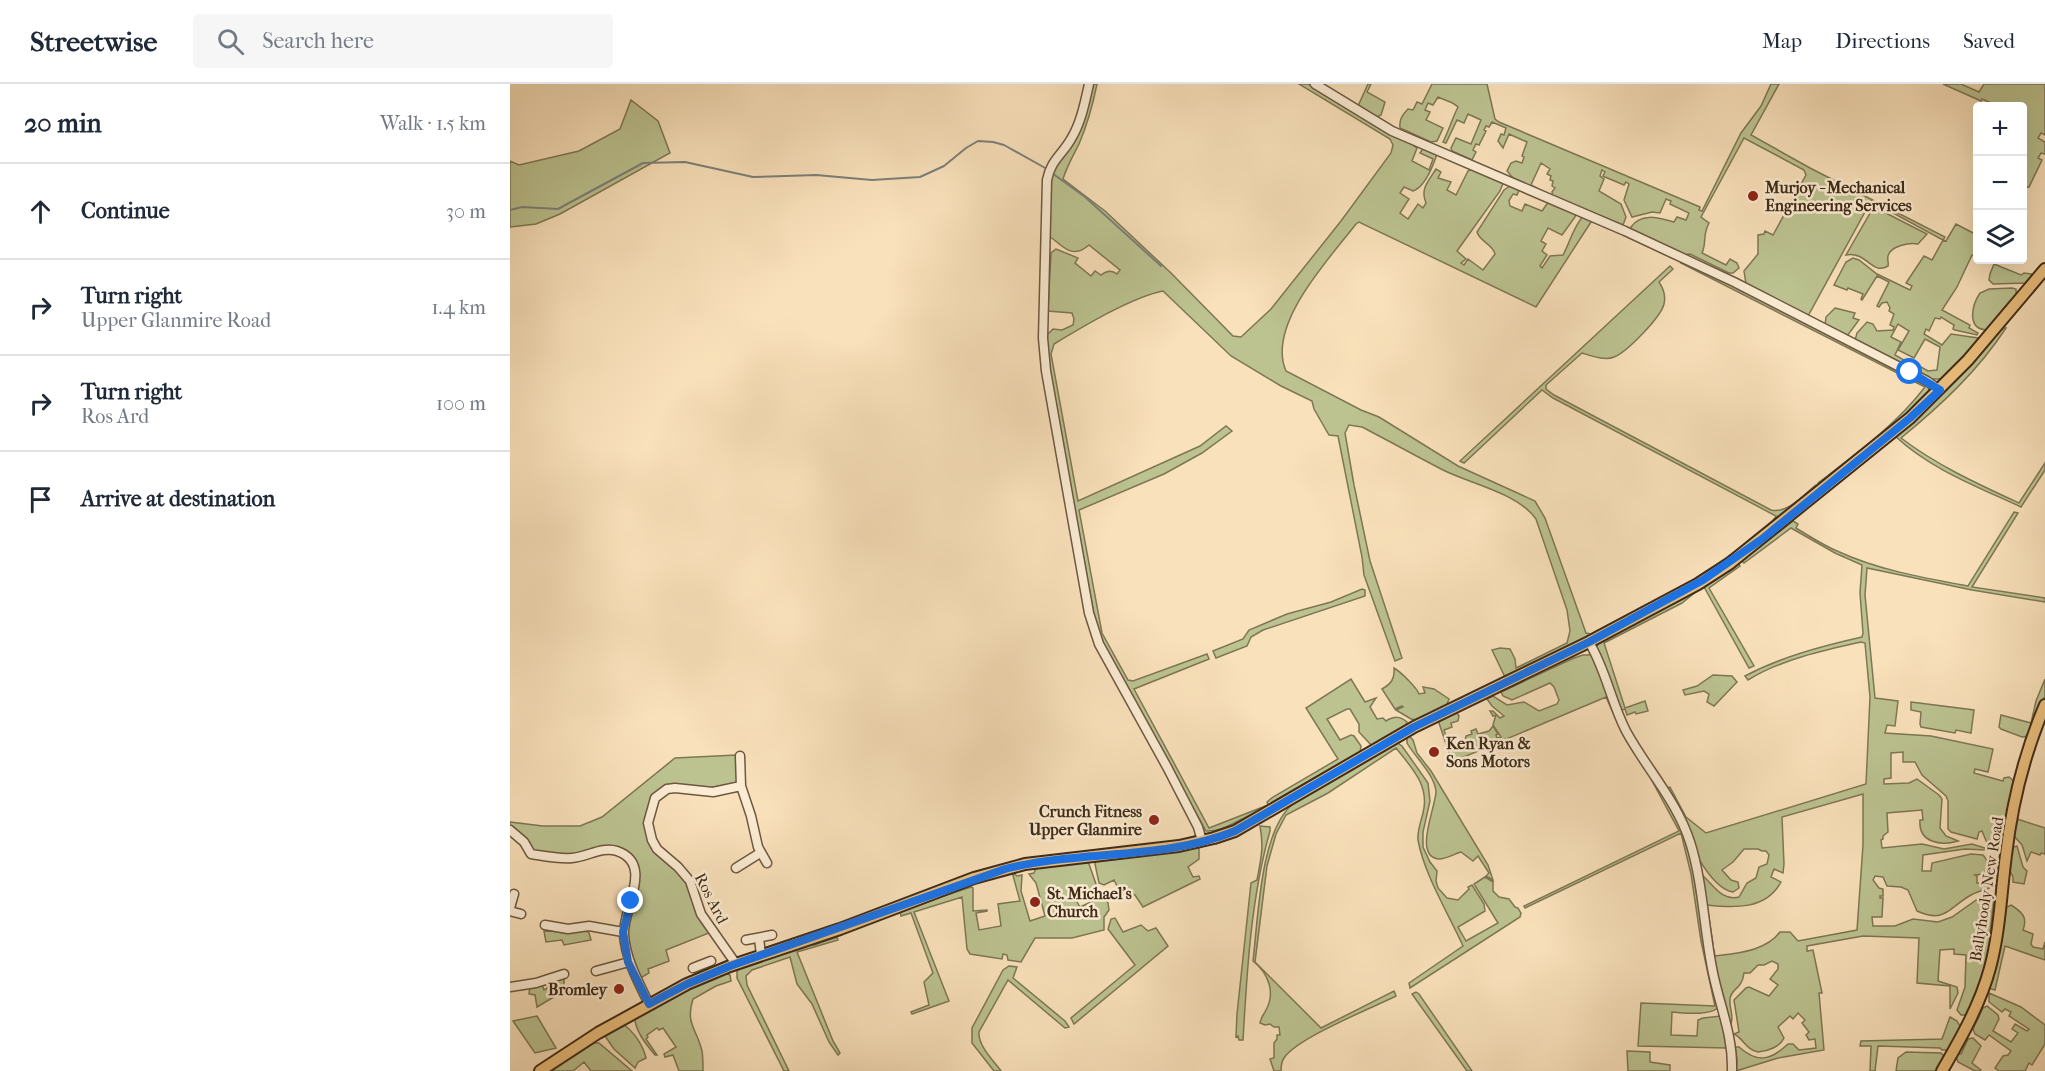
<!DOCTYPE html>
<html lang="en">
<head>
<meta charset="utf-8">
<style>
  :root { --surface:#fff; --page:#f6f6f7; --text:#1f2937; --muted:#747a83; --line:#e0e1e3 }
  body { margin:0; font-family:"IM FELL French Canon",serif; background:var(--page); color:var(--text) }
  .controls { position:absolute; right:18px; top:18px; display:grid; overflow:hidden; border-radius:6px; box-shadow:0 6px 24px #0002 }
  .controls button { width:54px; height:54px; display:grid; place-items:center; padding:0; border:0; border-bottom:2px solid var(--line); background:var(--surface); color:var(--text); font:30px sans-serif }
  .stop { position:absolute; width:18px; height:18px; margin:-14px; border:4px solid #1a73e8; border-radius:50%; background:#fff }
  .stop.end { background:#1a73e8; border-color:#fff; box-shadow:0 2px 6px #0008 }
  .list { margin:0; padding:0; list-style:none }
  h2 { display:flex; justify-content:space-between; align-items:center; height:78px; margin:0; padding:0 24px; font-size:26px }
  h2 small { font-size:20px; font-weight:400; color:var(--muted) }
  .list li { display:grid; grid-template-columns:39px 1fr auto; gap:18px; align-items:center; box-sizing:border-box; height:96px; padding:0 24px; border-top:2px solid var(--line) }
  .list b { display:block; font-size:22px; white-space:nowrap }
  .list p { margin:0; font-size:20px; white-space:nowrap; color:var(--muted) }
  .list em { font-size:20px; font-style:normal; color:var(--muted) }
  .icon { flex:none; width:33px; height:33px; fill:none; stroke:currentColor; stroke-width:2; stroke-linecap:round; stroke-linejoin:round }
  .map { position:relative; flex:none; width:1535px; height:987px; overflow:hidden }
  header { display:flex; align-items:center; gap:36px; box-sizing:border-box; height:84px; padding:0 30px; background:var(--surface); border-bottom:2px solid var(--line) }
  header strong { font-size:28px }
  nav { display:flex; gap:33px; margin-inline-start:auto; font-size:21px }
  .search { width:420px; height:54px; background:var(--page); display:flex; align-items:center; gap:15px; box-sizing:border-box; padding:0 21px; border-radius:6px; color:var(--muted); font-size:22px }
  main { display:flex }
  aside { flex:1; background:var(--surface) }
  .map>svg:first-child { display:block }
  .green { fill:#bcc391; stroke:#7e7754; stroke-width:1.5 }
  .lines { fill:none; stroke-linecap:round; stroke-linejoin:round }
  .stream { stroke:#7c817a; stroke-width:2 }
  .minor-casing { stroke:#6e5841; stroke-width:11 }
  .major-casing { stroke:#402b18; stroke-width:14 }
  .minor { stroke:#fbecd3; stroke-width:8 }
  .major { stroke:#ecc07e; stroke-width:10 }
  .route { stroke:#1a73e8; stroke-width:8 }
  .poi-dot { fill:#8f2418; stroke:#fbecd3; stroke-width:2 }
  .labels { text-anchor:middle; stroke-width:5; stroke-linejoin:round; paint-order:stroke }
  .poi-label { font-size:16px; font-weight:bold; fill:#402b18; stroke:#fbecd3; text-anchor:start }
  .street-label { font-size:16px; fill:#402b18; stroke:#fbecd3 }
</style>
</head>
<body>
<header>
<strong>Streetwise</strong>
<div class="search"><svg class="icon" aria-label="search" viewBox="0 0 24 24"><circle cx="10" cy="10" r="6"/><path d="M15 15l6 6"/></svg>Search here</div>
<nav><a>Map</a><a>Directions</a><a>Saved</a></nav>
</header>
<main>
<aside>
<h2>20 min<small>Walk · 1.5 km</small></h2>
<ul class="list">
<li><svg class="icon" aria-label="ahead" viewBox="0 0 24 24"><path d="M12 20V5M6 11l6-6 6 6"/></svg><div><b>Continue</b></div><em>30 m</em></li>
<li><svg class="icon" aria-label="right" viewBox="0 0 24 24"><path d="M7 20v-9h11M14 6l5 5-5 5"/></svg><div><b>Turn right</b><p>Upper Glanmire Road</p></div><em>1.4 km</em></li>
<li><svg class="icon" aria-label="right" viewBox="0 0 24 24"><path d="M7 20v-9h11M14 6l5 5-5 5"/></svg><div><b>Turn right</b><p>Ros Ard</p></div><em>100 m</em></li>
<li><svg class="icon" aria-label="arrive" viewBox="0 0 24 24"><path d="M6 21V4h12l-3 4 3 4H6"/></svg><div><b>Arrive at destination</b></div></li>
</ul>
</aside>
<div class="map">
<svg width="1535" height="987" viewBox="0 0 1535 987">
  <rect width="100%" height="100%" fill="#f9e1bb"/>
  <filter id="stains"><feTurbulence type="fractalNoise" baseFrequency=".00333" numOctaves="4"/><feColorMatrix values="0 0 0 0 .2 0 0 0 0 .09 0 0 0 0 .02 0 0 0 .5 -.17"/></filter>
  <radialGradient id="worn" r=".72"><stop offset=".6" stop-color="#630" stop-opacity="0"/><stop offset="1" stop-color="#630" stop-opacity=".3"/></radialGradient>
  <path class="green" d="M582,0h5c-4,20 -10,41 -18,60 -6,12 -12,22 -16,35l42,32 66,62 62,63 8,1 30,-28 70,-88 50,-68 2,-8 -3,-6 -91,-55h9l49,30 57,30v2l3,2 -5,13 17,9 4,-11 -13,-6 4,-6 13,7c-4,12 -12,33 -24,37l-9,-4 -4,6 9,6 -9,14 8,6 10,-15 5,4 3,-5c-6,-14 2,-21 10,-34l5,3 -3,6 13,4 -4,8 9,5 12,-24 5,-3 31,13 -4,10 -43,60 9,8 -5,4 3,2 4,-6 15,11 12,-16c-2,-10 -15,-12 -18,-22l27,-42 9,-6 7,4 -3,7 -4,-1 -4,7 1,5 12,5 3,-7 17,7 7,-10 27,11 -1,5 -13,18 -14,-7 -7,13 5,3 -4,7 5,4 -7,11 2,2 8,-12 13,-1c8,-15 9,-25 20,-39l93,42 -2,1 -80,-38 -3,1 -55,85 -177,-85 -3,2c-27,35 -90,101 -70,147l75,39 18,7 79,49 77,35 10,17 41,115 5,1 98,-52 1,2 -43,25 -142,68 -13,-27 8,-2 10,1 5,10 1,9 51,-25 3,-12 -3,-21 -31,-91c-18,-26 -65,-35 -93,-49 -27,-14 -54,-29 -81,-43l-13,-2 -4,8 9,52 16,76 32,97 -7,3 -31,-86 -2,-18 -24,-121 -9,-1 -15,-26 -2,-8 -31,-15 -50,-30 -68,-65c-31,6 -81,36 -109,53l-3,10 27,147 122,-55 26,-20 6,5 -30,22 -38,21 -85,36 23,123 26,47 5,1 74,-27 2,5 -75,30 75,139 59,-23 -1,-3 6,-5 65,-38 -32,-51 45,-29 14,23 11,-4 -6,9 7,12 6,-1 3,3c8,-5 14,-5 21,1l-1,6 -33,19 -14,-15v-8l-9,-15h-3l-20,10 13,21 11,-5 3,1 7,10 -1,7c-40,23 -81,48 -120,67 -10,5 -21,12 -34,11l-108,-195 -50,-272 -1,-29 6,-6 9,1 11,-5 1,-6 -2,-6 -24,-2 3,-58 5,-4 22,9 -3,5 16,13 4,-5 6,4c5,-4 11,-5 16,-1l3,-4 -31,-25c-17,15 -26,1 -40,-9l2,-64 26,-35z
    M858,0h3l-4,8 18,10 -4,13 -4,2 -19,-11z
    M922,0h55l8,35 4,3 201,85 -1,3 3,1 39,-78 20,-27 10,-22h8l-28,51 59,33 135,69 -2,3 3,1 10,-17 21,11v23l-5,-3 -15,32 -15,23 28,15 -1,3 9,5 -1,2 -22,-5 -2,-1 1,-4 -13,-8 -1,2 -5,-1 -6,13 -3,-2 -2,5 18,11 9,-11 27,4v4l-36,37h-13l-12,-7 1,-8 1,2 9,5 9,-1 3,-23 -15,-8 -11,19 -16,-8 11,-19 -11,-7 -7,13 10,5 -6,13 16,9 -4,3 -52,-27 2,-7 10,-11 6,2 4,7 16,-1 1,-3 -4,-2 4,-11 -5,-3 1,-3 -3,-6 -5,1 -3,4 -2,-1 12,-24 -12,-6 -15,24 -1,-1 2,-5 -15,-6 -1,2 -13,-5 12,-23 7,-4 6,2 18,14 33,16 2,-4 -6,-3 18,-27 8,4 11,-20 -72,-39 -63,115 -62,-32 -2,-13 14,-17v-19l6,-1 1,-3 8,4 33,-60 -2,-5 -60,-32 -43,79 8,6c-7,13 -2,19 -7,30l24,12 4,-6 7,4 2,5 -6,5h-4l-39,-19 -7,1 -52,-25v-3c10,-15 28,-9 43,-5l3,-5 9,3 3,-7 -19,-9 1,-3 -5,-2 -6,14 -8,-1 -20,5 -8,-17 5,-16 -3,-2 -2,3 -19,-8 -2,-1 2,-4 -3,-2 -2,6 4,3 -5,12 22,13 5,13 -3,8 -70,-29 -1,-4 3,-4 -3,-2 1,-5 -3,-1 1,-4 -4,-2 3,-5 -9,-6 -10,22 15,8 -33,-15 -6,-7 4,-8 5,-2 6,2 2,-6 -2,-1 5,-14 -18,-8 -6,14 -5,-7 3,-7 3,1 2,-7 -14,-6 -3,5 -3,-1 -2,4 2,1 -7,14 -3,-1 -3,6 3,2 -4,8 -20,-9 -1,-3 5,-10 15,6 10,-24 -13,-6 -4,9 -7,-3 -11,23 -3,-1c6,-12 9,-23 15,-35 -6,-6 -12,-6 -20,-10l-5,8 -5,-2 -3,7 5,2 -4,8 17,8 -6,13 -6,1 -31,-14c-1,-8 2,-13 8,-19l5,1 4,-8 5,2z
    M1433,0h18l18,8 5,-8h61v51l-4,-2 -3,5 7,4v12l-4,-1 -3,5 4,2 -13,27 -5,1 -1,2 -1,-84h-24l-16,-7 -1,2z
    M121,16l27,21 12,32 -110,61 -24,10 -26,3v-66l9,4 60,-14 41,-22z
    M1363,124l5,1 49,25 -9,10c-8,-2 -28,2 -30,12 -1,4 1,7 0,10 -16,10 -21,-15 -42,-11z
    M1175,177l242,124 3,7 -2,4 -107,90 -3,-3c38,-29 78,-58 107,-96l-244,-124z
    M1484,180l27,11 3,-2 8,1 -5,9 -34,1 -4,-4 1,-6z
    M1160,182l3,3 -14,13c4,6 7,14 5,22 -3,13 -37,48 -50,53 -9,4 -22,-1 -32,-4l-36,32v4l8,6 217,115c17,4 32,-15 45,-25l2,3 -85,68 -38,26 -1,-3c18,-12 73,-46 82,-63l-223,-118 -11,-8 -78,73 -4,-2z
    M1502,204l4,1v3l3,2 -32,36c-21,-1 -15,-25 -7,-37l9,-4z
    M1325,224l20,5 -2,5 6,2 -12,16 -22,-11 1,-8z
    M1493,244h3c-28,43 -66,78 -105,110 37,28 77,46 118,65l26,-40v7l-24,37c-43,-20 -91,-38 -126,-71z
    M1504,428l4,1 -46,74 73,11v4l-73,-12 -105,-22 -2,27 10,103 23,3 -3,25 -8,-1 -2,8 46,3 62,13 -5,23 -13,-3 -1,4 29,8 1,-3 5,-1 6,5 -12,69 -16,-8 -5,-12 -3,1 -2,7 -26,-7 -3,-3v-28l-2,-5 -24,-21 -7,-13h-12v-10l-12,1v25l-7,1v5l25,-1 8,-4 22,16 3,4 -2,29 6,8 12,5c-17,5 -40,2 -38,-21h3l-1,-10 -35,3 1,19 -5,4v3l-2,1 1,8 40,-4 22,5 28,-5 13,4v2l-20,-1 -42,6 -1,16h9l1,-8 39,-9 12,1c5,6 8,13 0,19l-8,1 2,1v7l20,2c-8,4 -17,5 -26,10 -22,12 -25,29 -54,16l-9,-21 -7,-3 -14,-1 -4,-9 -8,-1 -2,4 6,8 4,1v7h-3v2h3l-1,19h-10l1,9h22l18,-7 25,3 14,-5 30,-21 9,-1 3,4 -4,34h4l-7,33 -19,49h-7l-4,-5 8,-23 1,-32 -12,-1v-5l-14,1 -2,31 19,6 1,6 -8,16v-23l-33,-3 2,-45 -56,-2 -56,10v5l6,-1 9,43h-3l5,57 -46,8 -42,13 1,-11 -2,-13h4c18,16 31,14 49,-3h5l6,6 17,-2 -1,-9 -6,1 -3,-5 3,-3 -7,-9 3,-3 -7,-7 -5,6 -3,-3 -12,11 6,11c-4,9 -16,13 -26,14 -12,-2 -15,-14 -24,-18l5,-2 -5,-32 12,-12 3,-1 20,9 9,-11 -8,-6 8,-10v-5l-6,-3 -8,4h-6l-8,8h-6c-2,17 -13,15 -14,26 -1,9 4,16 1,25l-2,-3 -18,-71h3l1,6c23,-3 51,-5 65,-24h10l8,9 59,-11 6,-85v-51l-81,23 2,47 -1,9 -9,-4 -3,8 10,5c-15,28 -47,26 -74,23l6,39h-3l-9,-70c12,10 21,28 38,23l8,-14 9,-5 3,-11 8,-3 2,-9 -3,-4h-4l-4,-2h-14l-11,13 -11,8 9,10 7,2 1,6 -6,4c-30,-5 -55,-78 -67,-104l4,-1 16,30 20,16 160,-49 4,-87 -5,-54 -4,-1c-37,8 -81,18 -113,38l-3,-4c36,-19 77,-30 117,-39l1,-4 -3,-40 2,-28 -27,-12 -44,-25 -47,35 -2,-2 51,-40 5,3 -2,4c13,8 27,17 41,23 41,19 87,27 131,35z
    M1228,479l2,3 -31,22 45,78 -5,2 -46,-83z
    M1187,504l1,2 -16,13 -78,40 21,65 20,-7 3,10 -12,3 -1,-2 -8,3 -2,-6 -3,1 -4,-3 -21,-59 1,-6z
    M852,505l3,1v6l-102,34 -12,7 -4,9 -31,12 -3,-7 30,-12 6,-9 38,-16 44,-12z
    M1080,568l4,5 40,96 -14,-25 -14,-31 -154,65 -14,-42 19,-7 2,3 -1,5 -7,2 1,4 -8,3 4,12 4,-1 1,3 12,-3 1,-5 6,-2 -1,-3 5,-2 2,5 11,-3 4,-5 5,8 -2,1 1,3 4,-1 -8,-12 3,-10 -3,1 -3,-5h3l7,7 4,-2 -12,-10 -5,-7 6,-3 14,9 17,-3 15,9 18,-7 2,-4 -5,-13 -4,-4 -38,17 -9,-4 -2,-4 73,-34 9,-3h6z
    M884,584c7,4 23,20 25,26l6,-1 -2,-6 11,2 15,10 -3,8 -29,13 -6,-1 -15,-9 7,-3 -1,-1 -7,3 -13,-20c9,-5 13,-10 12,-21z
    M1203,591l19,1 5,6 -23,24 -7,-4 2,-8 -5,-3 -19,4 -2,-5 14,-4z
    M1535,595v17l-16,40 -7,1 -21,-8 -2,-2 2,-12 30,8 5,-22z
    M1401,618l63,8 -3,23 -15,-3 -1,3 -34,-6 -1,-3 1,-12 -10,-2z
    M899,652l4,4 4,13 14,18 57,94 5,15 -7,-4 3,-3 -11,-17 -5,5 -12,-9c-7,2 -14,7 -22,7 -27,-2 -2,-55 -3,-68 -2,-17 -21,-34 -29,-48v-6z
    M886,658l6,4 26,37 2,18 -7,31v15l7,15 7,9 -1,10 2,7 9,10 11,2 11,-11 -1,-2 4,-2 12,19 1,7 -27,16 8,14 32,-18 -24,-39 11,-7 8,5v9l6,6 10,2 6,8 3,1 3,5 -1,4 -110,71 -1,-5 54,-37c-14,-31 -39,-72 -45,-106 -1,-9 3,-18 5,-27 7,-27 -11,-45 -27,-65l-68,45 -42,22 -10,19 -9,32 -12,96 66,66 73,-37 2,5c-24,12 -99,42 -112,62 -2,3 -3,8 -3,13h-7l-4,-12 4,-1v-15l3,-4v-4h3l-1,-8h-5l-4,-3 -5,1 -5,-2c1,-6 3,-7 6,-13 10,-18 2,-37 -13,-49 5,-41 7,-131 40,-157z
    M226,671l1,28 -35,6 -16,-3 -34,10 -6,18 -1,14 41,51 14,39 9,15 -43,17 3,11 -21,8 1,4 -10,6 -8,-19 -5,-29 13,-57 -19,-23 -52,7 -37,-4 -21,-24v-8l33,4h37l22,-9 73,-59z
    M1141,692l25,40 14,34 28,158c-11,8 -32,5 -46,4l-1,23 26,1 1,-16 5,-2 18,-2 7,30 -2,2 -88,-2 3,-43 74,3 -14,-65 -10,-67 -10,-41 -156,75 -1,-2 155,-75 -29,-54z
    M1507,735l28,9v26l-4,-1 -1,2 -9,-3 -4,9 -5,-16 -8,-9z
    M750,742l10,1v4c-19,67 -23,139 -27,209h-4l-1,-4 -2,1 1,-23 14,-131 6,-3c4,-22 7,-32 3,-54z
    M1507,762l6,21 4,4 -3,13 -11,-2v-5l-4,-8 2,-21z
    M689,764v11l-11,8 5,10 6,-1 1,3 -57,28 -8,-12 -14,-1 -7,-14 -10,5 -5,-2 -4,-19 1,-4z
    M578,777l9,26 -21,13 4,7 24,-11 4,7 1,7 -5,7v13l-32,8h-37l-14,24 -13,-2 -1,-5 -4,-1 -1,5 -32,-5 -3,-5 -5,-52 -48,15 35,89 -37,13 -1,-2 18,-7 -5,-23 9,-9 -22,-60 -10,3 -1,-4 4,-3 67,-22 2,1v23l14,-1v1l-11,2 3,17 22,-4 -3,-22 22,-3 -8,-29 5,4 5,-1 -1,16 9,30 15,-5 -9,-33 -7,-9 5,-1 2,-5z
    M1501,821c11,7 17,12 12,25l10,4 -2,10 2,3 10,2 2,-7v18l-40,-14 -10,44 -7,-2 17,-80z
    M605,834l8,14 18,-7 7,6 8,-3 12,18 -94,78 -3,-6 64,-53 -27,-36 3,-10z
    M73,845l6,4 2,7 -27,5 -2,-5 -16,2 -2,-11 29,1 1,-2z
    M327,853l1,3 -41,12 36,89 7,12 -2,2 -9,-13 -17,-38 -15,-20 -7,-27 -38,13 -6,6 1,9 42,86h-5l-47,-93v-7l3,-4 69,-23 5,1z
    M499,882l8,1 -4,11 52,43 4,6 -4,1 -57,-48 -29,52c-1,14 14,28 22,39h-7l-22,-28v-15l31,-58z
    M215,889l5,2 1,6 -15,5 -23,13c-8,25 4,30 9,52 1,6 1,14 1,20h-24l-6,-16 -8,2 -1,-3 12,-7 -13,-19 -4,2 -2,-2 -10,7 1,2 -2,2 11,16h-2c-10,-12 -19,-23 -21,-39l41,-22z
    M54,890v17l-27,16 -2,-12 -6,-1 1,-9 11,-3 3,8 5,-3 -1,-8z
    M906,908l3,2 53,77h-5l-55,-77z
    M1479,909l32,14 24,18v19l-13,21 -3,-2 -4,8h-26l-4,-3 8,-12 5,-1 3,-4 -22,-16 -4,5 -10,-6 -2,-5 10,-21 4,-2 11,9 1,4 -6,12 18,11 7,-9 -6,-4 3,-5 12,7 2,-2 -20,-13 2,-4 -6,-3 -3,3 -13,-10z
    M27,932l19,32 -21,5 -22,-32z
    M1440,933l7,4 4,7 -11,22h-8l-2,-2 -62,-2 -3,25h-5l1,-25h-11l1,-5 81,-2z
    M113,940c11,8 20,21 23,34l-8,4 -3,6 -21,-19 -9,-13z
    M1463,954l8,8 -9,17 9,7 -1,1h-5l-17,-9 -2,-5 2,-3h3l7,-15z
    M84,959h5l33,28h-41l-7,-9 -11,9h-23z
    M1117,967l23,1v10l20,3v6h-42z
    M1396,968l35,1 5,5 -7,13h-43l2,-13z"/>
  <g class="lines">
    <path class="stream" d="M542,89l33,24 76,69
      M0,126l12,-3 36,2 85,-46 42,-1 68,15 63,-2 56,5 48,-3 24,-11 22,-18 12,-7 15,1 11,3 43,24"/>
    <g class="minor-casing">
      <path id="minor" d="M579,0c-4,18 -8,39 -18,55 -9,16 -20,21 -24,41l-4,158 3,33 43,242 10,31 68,123 31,60 4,14
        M805,0l77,47 233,100 109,51 193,99 13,9
        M1079,558c17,28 22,60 37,89 20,37 51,70 64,111 13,40 14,89 23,131 7,34 20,62 19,98
        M230,672l1,30 10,30 7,31 9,16
        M0,746l14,12 7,12c13,2 28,5 41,4 15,-1 30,-12 45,-7 38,13 5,59 7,84 2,25 14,46 25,69
        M226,784l24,-15
        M0,824l4,-14
        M0,827l11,3
        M35,841l23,4 21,-3 34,6
        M249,854l2,17
        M236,856l26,-5
        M226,880l-35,-50 -11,-33 -12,-14 -21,-18 -5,-9 -4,-17 7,-25 12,-9 8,-1 38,4 28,-6
        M183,884l18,-7
        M86,887l33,-9
        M0,903l26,-4 28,-9"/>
    </g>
    <g class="major-casing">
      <path id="major" d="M30,987l58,-38 89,-49 43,-18 110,-37 134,-51 51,-14 154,-18 35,-8 21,-7 179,-104 175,-85 109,-58 31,-20 181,-146 58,-58 77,-91
        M1432,987c19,-33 38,-66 48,-103 10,-37 11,-76 16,-113 6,-52 19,-103 39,-150"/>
    </g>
    <use href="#minor" class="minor"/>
    <use href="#major" class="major"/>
  </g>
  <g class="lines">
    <path class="route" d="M121,817l-8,31 5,30 21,42 38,-20 43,-18 275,-97c74,-19 160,-9 230,-38l179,-104 175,-85 114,-62 59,-41 148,-121 30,-28 -30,-18"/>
  </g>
  <g class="poi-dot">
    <circle cx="1243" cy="112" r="6"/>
    <circle cx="924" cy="668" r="6"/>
    <circle cx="644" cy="736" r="6"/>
    <circle cx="525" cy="818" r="6"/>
    <circle cx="109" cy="905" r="6"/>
  </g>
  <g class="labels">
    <g class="poi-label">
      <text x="1255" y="109">Murjoy - Mechanical<tspan x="1255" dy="18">Engineering Services</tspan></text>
      <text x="936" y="665">Ken Ryan &amp;<tspan x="936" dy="18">Sons Motors</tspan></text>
      <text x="632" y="733" text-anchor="end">Crunch Fitness<tspan x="632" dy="18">Upper Glanmire</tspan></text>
      <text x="537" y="815">St. Michael's<tspan x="537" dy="18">Church</tspan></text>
      <text x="97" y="911" text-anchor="end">Bromley</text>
    </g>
    <g class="street-label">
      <text transform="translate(1476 805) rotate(-81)" y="6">Ballyhooly New Road</text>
      <text transform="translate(202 814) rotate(63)" y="6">Ros Ard</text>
    </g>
  </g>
  <rect width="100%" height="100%" filter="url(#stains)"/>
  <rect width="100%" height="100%" fill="url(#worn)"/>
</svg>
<div class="controls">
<button>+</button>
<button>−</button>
<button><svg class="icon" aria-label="layers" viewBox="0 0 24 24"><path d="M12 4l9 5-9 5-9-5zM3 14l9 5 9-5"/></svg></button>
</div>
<div class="stop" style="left:1400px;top:288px"></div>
<div class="stop end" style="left:121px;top:817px"></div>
</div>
</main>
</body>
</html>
